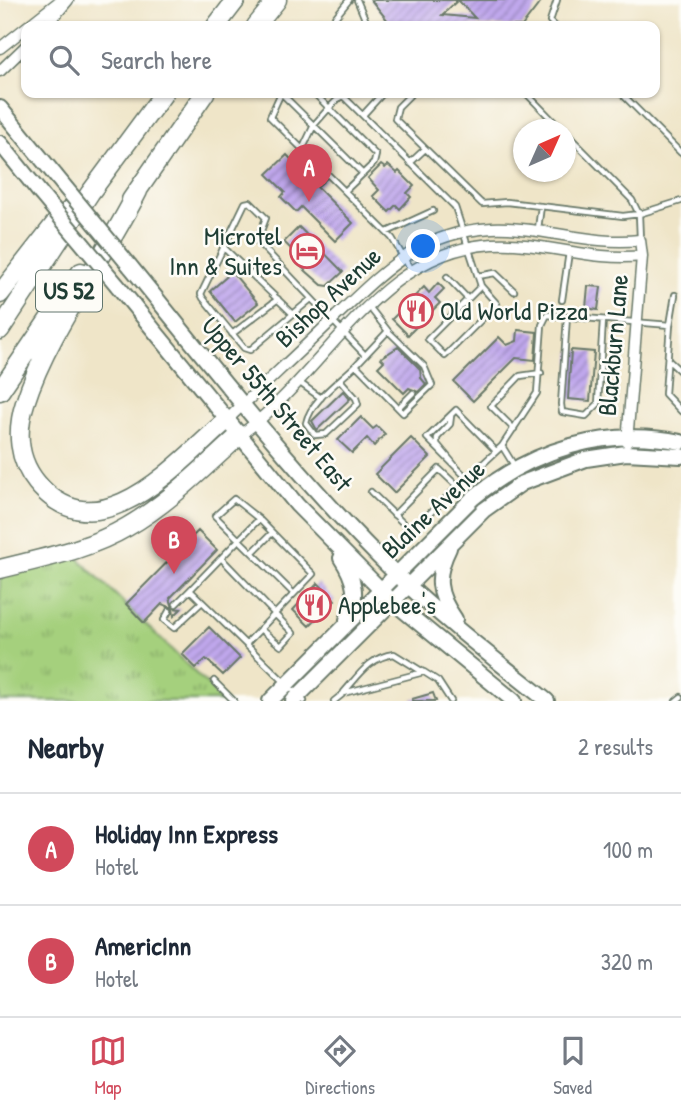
<!DOCTYPE html>
<html lang="en">
<head>
<meta charset="utf-8">
<style>
  :root { --surface:#fff; --page:#f2f2f3; --text:#1f2937; --muted:#747a83; --line:#e0e1e3; --accent:#d1495b }
  body { margin:0; font-family:"Patrick Hand",sans-serif; background:var(--page); color:var(--text) }
  .compass { position:absolute; left:513px; top:119px; width:63px; height:63px; border-radius:50%; background:var(--surface); box-shadow:0 2px 5px #0004; rotate:45deg }
  .you { position:absolute; left:424px; top:247px; width:24px; height:24px; margin:-18px; border:5px solid #fff; border-radius:50%; background:#1a73e8; box-shadow:0 0 0 10px #1a73e833 }
  .badge { display:grid; place-items:center; width:46px; height:46px; border-radius:50%; background:var(--accent); color:#fff; font-size:23px; font-weight:700 }
  .pin { position:absolute; translate:-50% -58px; filter:drop-shadow(0 2px 4px #0008) }
  .pin::after { content:''; position:absolute; top:37px; width:24px; height:21px; background:inherit; clip-path:polygon(0 0,100% 0,50% 100%) }
  .list { margin:0; padding:0; list-style:none }
  h2 { display:flex; justify-content:space-between; align-items:center; height:91px; margin:0; padding:0 28px; font-size:30px }
  h2 small { font-size:23px; font-weight:400; color:var(--muted) }
  .list li { display:grid; grid-template-columns:46px 1fr auto; gap:21px; align-items:center; box-sizing:border-box; height:112px; padding:0 28px; border-top:2px solid var(--line) }
  .list b { display:block; font-size:26px; white-space:nowrap }
  .list p { margin:0; font-size:23px; white-space:nowrap; color:var(--muted) }
  .list em { font-size:23px; font-style:normal; color:var(--muted) }
  .icon { flex:none; width:38px; height:38px; fill:none; stroke:currentColor; stroke-width:2; stroke-linecap:round; stroke-linejoin:round }
  .map { position:relative; flex:none; width:681px; height:701px; overflow:hidden }
  .search { position:absolute; background:var(--surface); box-shadow:0 2px 5px #0004; left:21px; right:21px; top:21px; height:77px; display:flex; align-items:center; gap:18px; box-sizing:border-box; padding:0 24px; border-radius:14px; color:var(--muted); font-size:26px }
  .sheet { height:315px; background:var(--surface) }
  nav { display:flex; justify-content:space-around; align-items:center; box-sizing:border-box; height:98px; border-top:2px solid var(--line); background:var(--surface); font-size:19px; color:var(--muted) }
  nav a { display:grid; justify-items:center; gap:4px }
  nav .on { color:var(--accent) }
  .map>svg:first-child { display:block }
  .park { fill:url(#park-tufts); stroke:#628658; stroke-width:2 }
  .building { fill:url(#building-hatch); fill-rule:evenodd }
  .lines { fill:none; stroke-linecap:round; stroke-linejoin:round }
  .lane-casing { stroke:#687868; stroke-width:8 }
  .street-casing { stroke:#687868; stroke-width:13 }
  .secondary-casing { stroke:#687868; stroke-width:18 }
  .highway-casing { stroke:#687868; stroke-width:21 }
  .lane { stroke:#fff; stroke-width:4.5 }
  .street { stroke:#fff; stroke-width:10 }
  .secondary { stroke:#fff; stroke-width:14 }
  .highway { stroke:#fff; stroke-width:18 }
  .secondary-bridge-casing { stroke:#687868; stroke-width:18; stroke-linecap:butt }
  .secondary-bridge { stroke:#fff; stroke-width:14 }
  .labels { text-anchor:middle; stroke-width:5; stroke-linejoin:round; paint-order:stroke }
  .shield { fill:#fdfcf7; stroke:#62766e; stroke-width:2 }
  .shield-label { font-size:24px; font-weight:bold; fill:#1f3d34 }
  .poi-label { font-size:26px; fill:#1f3d34; stroke:#fdfcf7; text-anchor:start }
  .street-label { font-size:26px; fill:#1f3d34; stroke:#fdfcf7 }
</style>
</head>
<body>
<div class="map">
<svg width="681" height="701" viewBox="0 0 681 701">
  <defs>
    <pattern id="park-tufts" width="24" height="20" patternUnits="userSpaceOnUse" patternTransform="scale(1.75)"><rect width="24" height="20" fill="#a5d07d"/><path d="M3 7l-1-3M5 7V3M7 7l1-3M15 17l-1-3M17 17v-4M19 17l1-3" fill="none" stroke="#86aa67"/></pattern>
    <pattern id="building-hatch" width="6" height="6" patternUnits="userSpaceOnUse" patternTransform="scale(1.75)"><rect width="6" height="6" fill="#c0a7ec"/><path d="M-1 1l2-2M0 6l6-6M5 7l2-2" fill="none" stroke="#9b89c0"/></pattern>
  </defs>
  <rect width="100%" height="100%" fill="#fdfcf7"/>
  <filter id="ink" filterUnits="userSpaceOnUse"><feTurbulence type="fractalNoise" baseFrequency=".0143" numOctaves="2"/><feDisplacementMap in="SourceGraphic" scale="14" xChannelSelector="R" yChannelSelector="G"/><feConvolveMatrix kernelMatrix="1 2 1 2 8 2 1 2 1" color-interpolation-filters="sRGB"/></filter>
  <filter id="wash" filterUnits="userSpaceOnUse"><feTurbulence type="fractalNoise" baseFrequency=".00686" numOctaves="4" result="noise"/><feDisplacementMap in="SourceGraphic" scale="28" xChannelSelector="R" yChannelSelector="G"/><feGaussianBlur stdDeviation="1.57" result="paint"/><feColorMatrix in="noise" values="0 0 0 0 0 0 0 0 0 0 0 0 0 0 0 0 0 1.4 0 .05"/><feComposite in="paint" operator="in"/></filter>
  <g filter="url(#wash)">
    <rect width="100%" height="100%" fill="#efe5c8"/>
    <path class="park" d="M76,556l148,145h-224v-124z"/>
    <g id="blocks">
      <path class="building" d="M371,0h171l-20,26h-130zM458,0l17,18 -33,-3z
        M287,155l20,21 8,-8 11,11 -9,8 36,36 -18,18 -34,-34 -5,5 -15,-15 4,-5 -18,-18z
        M381,165l4,3 3,-3 9,8 2,-2 15,15 -7,7 4,4 -11,12 -4,-4 -7,7 -16,-16 6,-6 -11,-12z
        M299,227l44,45 -15,14 -6,-1 -24,-21 4,-4 -18,-18z
        M232,272l26,31 -23,19 -25,-31z
        M438,283l6,6 -9,9 5,5 -32,32 -16,-16 32,-32 5,6z
        M588,286l13,1 -3,23 -12,-2z
        M518,330l19,2 -2,28 -19,-2 -43,43 -19,-19 45,-45 8,8 10,-4z
        M398,347l22,22 1,9 5,6 -8,8 -9,-4 -5,5 -26,-26 6,-6 -3,-3z
        M571,350l23,2 -4,49 -22,-2z
        M343,391l7,8 -33,31 -5,-9z
        M361,417l12,12 4,-3 8,8 -11,12 -7,-8 -15,15 -14,-13z
        M411,438l19,19 -36,36 -19,-19z
        M198,531l19,19 -47,48 3,10 8,1 -7,7 -1,-8 -11,-4 -18,19 -18,-19z
        M318,583l17,17 -26,26 -16,-16z
        M209,627l31,31 -17,17 -17,-16 -10,9 -14,-14z
        M433,693l3,8h-24v-2z"/>
    </g>
  </g>
  <g filter="url(#ink)">
    <use href="#blocks" fill-opacity="0" stroke="#687868" stroke-width="2"/>
    <g class="lines">
      <g class="lane-casing">
        <path id="lane" d="M357,0l11,26
          M328,26l21,-26
          M555,26l-5,-5 7,-21
          M281,93l-11,24 122,121 19,32
          M281,93l82,81
          M314,93l15,15 13,-13
          M340,93l115,114 26,79 16,18 -52,52 -17,-17 53,-53
          M412,93l-14,14 -3,12 87,85 25,-2 116,14 16,-2 -7,-14 -66,-67
          M526,93l36,37
          M621,93l60,60
          M363,115l20,-22
          M303,148l11,-23 15,-17 47,47 -2,8 -29,28
          M410,163l15,-14
          M538,229l3,-23
          M387,232l46,-21
          M640,239l-1,-25 42,-13
          M223,247l70,67
          M478,276l17,-3 19,18
          M447,277l21,22
          M311,299l-61,51 -6,-2 -41,-50 -2,-4 44,-91 5,-1 16,16 -9,23 108,114
          M562,300l7,-48
          M567,317l-6,87 1,8 24,4 12,-12 5,-84
          M670,325l5,-30
          M232,334l46,-35
          M668,360l13,12
          M356,365l32,-34 -18,-23
          M340,380l16,18 2,6 -32,30 -11,1 -9,-12c5,-23 34,-42 50,-58l47,48 29,-28 -8,-19 -36,-35
          M300,383l21,15
          M398,408l15,-15
          M451,416l-1,8 -13,14v6l20,24
          M514,429l-23,-23 29,-30 21,-3
          M502,446l35,-53 5,-68 5,-10 123,10 -5,69 16,17
          M466,477l-39,-39 29,-28 40,41
          M371,492l36,35h8l87,-81 13,21
          M394,515l45,-46 18,17
          M259,519l-25,-20 -19,17 79,78
          M253,552l19,-19
          M221,558l72,75 -12,13 -21,-17
          M176,604l14,-14
          M169,611l-5,9 10,8 28,-26
          M246,644l67,-70 -54,-55 -69,71 114,111
          M214,681l20,20
          M344,692c16,-18 26,-35 50,-38l29,18
          M334,701l10,-8 80,-21 14,9 13,20
          M676,701l5,-4"/>
      </g>
      <g class="street-casing">
        <path id="street" d="M46,26l22,-26
          M0,48l61,-48
          M0,71l26,-25
          M227,420c33,-32 67,-63 100,-95 51,-48 89,-93 165,-97 50,-2 98,18 148,12l2,16 -15,186
          M240,435c86,-61 136,-184 253,-191 50,-3 98,18 149,12"/>
      </g>
      <g class="secondary-casing">
        <path id="secondary" d="M0,108l55,67
          M0,143l41,51
          M130,266c86,105 169,214 267,309 47,45 99,85 150,126
          M117,285l180,220 94,95 123,101
          M449,548c-14,28 -12,46 6,71
          M341,558c14,21 18,39 6,62
          M270,701l203,-203c59,-49 133,-71 208,-56
          M293,701l191,-191 38,-27 64,-24 40,-6 55,3"/>
      </g>
      <g class="highway-casing">
        <path id="highway" d="M216,26l20,-26
          M256,26l21,-26
          M138,191c-34,68 -91,142 -113,212 -9,28 -7,57 12,80 62,74 141,-21 190,-63
          M131,200l74,-107
          M0,294l57,-73 14,-12
          M0,330l90,-137 74,-100
          M0,391l81,-119
          M0,569c43,-11 88,-19 127,-42 42,-24 77,-60 113,-92"/>
      </g>
      <use href="#lane" class="lane"/>
      <use href="#street" class="street"/>
      <use href="#secondary" class="secondary"/>
      <use href="#highway" class="highway"/>
      <g class="secondary-bridge-casing">
        <path id="secondary-bridge" d="M55,175l75,91
          M41,194l76,91"/>
      </g>
      <use href="#secondary-bridge" class="secondary-bridge"/>
    </g>
  </g>
  <defs>
    <g id="hotel-ring" transform="scale(1.75)"><circle r="9.5" fill="#fdfcf7" stroke="#d1495b" stroke-width="1.5"/><path d="M-6-4.5h1.5V1H6V5H4.5V3h-9V5H-6ZM-4 0a1.8 1.8 0 1 1 3.6 0ZM.5 0V-2.5h3Q6-2.5 6 0Z" fill="#d1495b"/></g>
    <g id="restaurant-ring" transform="scale(1.75)"><circle r="9.5" fill="#fdfcf7" stroke="#d1495b" stroke-width="1.5"/><path d="M-5-6h1v4h1v-4h1v4h1v-4h1v5L-1.5 .5V6h-2V.5L-5-1ZM5-6V6H3V1.5H1.5Q1.5-4 5-6Z" fill="#d1495b"/></g>
  </defs>
  <g fill-rule="evenodd">
    <use href="#hotel-ring" x="307" y="251"/>
    <use href="#restaurant-ring" x="416" y="311"/>
    <use href="#restaurant-ring" x="314" y="605"/>
  </g>
  <g class="labels">
    <rect class="shield" x="36" y="270.5" width="66" height="41" rx="5"/>
    <g class="shield-label">
      <text x="69" y="299">US 52</text>
    </g>
    <g class="poi-label">
      <text x="282" y="245" text-anchor="end">Microtel<tspan x="282" dy="30">Inn &amp; Suites</tspan></text>
      <text x="440" y="320">Old World Pizza</text>
      <text x="338" y="614">Applebee's</text>
    </g>
    <g class="street-label">
      <text transform="translate(328 297) rotate(-43)" y="9">Bishop Avenue</text>
      <text transform="translate(613 345) rotate(-85)" y="9">Blackburn Lane</text>
      <text transform="translate(277 404) rotate(50)" y="9">Upper 55th Street East</text>
      <text transform="translate(433 509) rotate(-43)" y="9">Blaine Avenue</text>
    </g>
  </g>
</svg>
<svg class="compass" viewBox="-18 -18 36 36"><path d="M0-13l5 13h-10z" fill="#e53935"/><path d="M0 13l5-13h-10z" fill="#747a83"/></svg>
<div class="you"></div>
<div class="pin badge" style="left:309px;top:202px">A</div>
<div class="pin badge" style="left:174px;top:574px">B</div>
<div class="search"><svg class="icon" aria-label="search" viewBox="0 0 24 24"><circle cx="10" cy="10" r="6"/><path d="M15 15l6 6"/></svg>Search here</div>
</div>
<section class="sheet">
<h2>Nearby<small>2 results</small></h2>
<ul class="list">
<li><span class="badge">A</span><div><b>Holiday Inn Express</b><p>Hotel</p></div><em>100 m</em></li>
<li><span class="badge">B</span><div><b>AmericInn</b><p>Hotel</p></div><em>320 m</em></li>
</ul>
</section>
<nav>
<a class="on"><svg class="icon" aria-label="map" viewBox="0 0 24 24"><path d="M3 6l6-2 6 2 6-2v14l-6 2-6-2-6 2zM9 4v14M15 6v14"/></svg>Map</a>
<a><svg class="icon" aria-label="directions" viewBox="0 0 24 24"><path d="M12 3l9 9-9 9-9-9zM9 14v-3h6M13 9l2 2-2 2"/></svg>Directions</a>
<a><svg class="icon" aria-label="saved" viewBox="0 0 24 24"><path d="M7 4h10v16l-5-4-5 4z"/></svg>Saved</a>
</nav>
</body>
</html>
